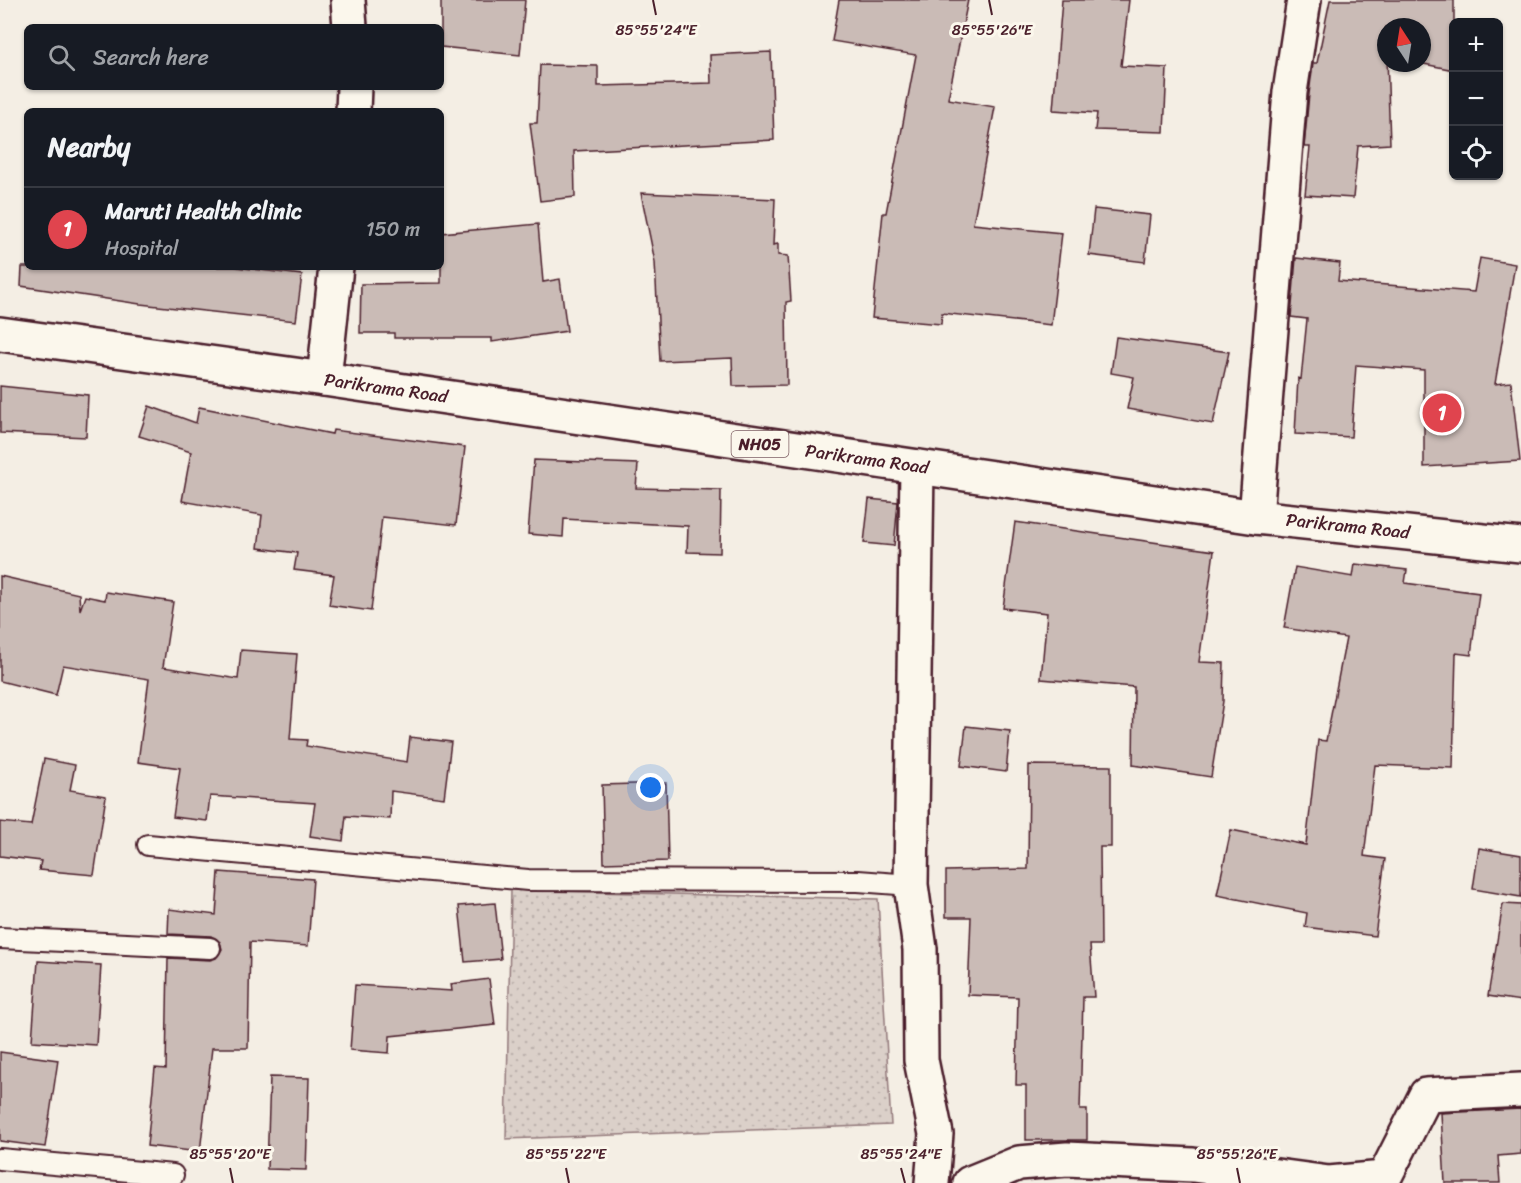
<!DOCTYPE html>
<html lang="en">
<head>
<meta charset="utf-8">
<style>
  :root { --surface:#171b24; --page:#242831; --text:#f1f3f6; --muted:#9ea1a6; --line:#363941; --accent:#b45309 }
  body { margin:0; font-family:Sriracha,sans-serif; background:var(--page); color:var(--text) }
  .controls { position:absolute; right:18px; top:18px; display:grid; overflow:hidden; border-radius:9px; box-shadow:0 2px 4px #0004 }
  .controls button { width:54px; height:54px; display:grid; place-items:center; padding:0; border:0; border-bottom:2px solid var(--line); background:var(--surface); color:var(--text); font:30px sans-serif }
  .compass { position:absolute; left:1377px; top:18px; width:54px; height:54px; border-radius:50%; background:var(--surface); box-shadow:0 2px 4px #0004; rotate:348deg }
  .you { position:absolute; left:651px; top:788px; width:21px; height:21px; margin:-15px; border:4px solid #fff; border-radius:50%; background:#1a73e8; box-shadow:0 0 0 9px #1a73e833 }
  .badge { display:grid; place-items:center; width:39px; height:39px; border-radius:50%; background:var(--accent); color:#fff; font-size:20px; font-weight:700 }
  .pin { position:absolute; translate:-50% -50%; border:3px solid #fff; box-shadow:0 2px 6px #0006 }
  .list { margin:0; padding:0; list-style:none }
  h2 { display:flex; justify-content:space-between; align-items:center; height:78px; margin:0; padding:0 24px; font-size:26px }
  h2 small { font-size:20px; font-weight:400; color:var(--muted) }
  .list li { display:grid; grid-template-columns:39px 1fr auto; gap:18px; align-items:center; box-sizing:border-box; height:84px; padding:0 24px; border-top:2px solid var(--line) }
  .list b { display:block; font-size:22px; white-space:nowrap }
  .list p { margin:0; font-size:20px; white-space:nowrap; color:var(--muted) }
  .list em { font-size:20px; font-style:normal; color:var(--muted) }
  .icon { flex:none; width:33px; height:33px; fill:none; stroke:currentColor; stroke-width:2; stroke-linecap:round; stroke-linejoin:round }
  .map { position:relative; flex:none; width:1521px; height:1183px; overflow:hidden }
  .search { position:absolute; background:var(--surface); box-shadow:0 2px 4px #0004; left:24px; top:24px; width:420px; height:66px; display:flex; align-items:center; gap:15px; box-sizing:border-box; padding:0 21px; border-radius:9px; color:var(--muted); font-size:22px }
  .panel { position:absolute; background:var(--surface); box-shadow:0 2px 4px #0004; left:24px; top:108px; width:420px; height:162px; border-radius:9px }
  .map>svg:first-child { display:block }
  .green { fill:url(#green-dots); stroke:#92787a; stroke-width:1.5 }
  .building { fill:#cabbb6; stroke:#4a1f2b; stroke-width:1.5 }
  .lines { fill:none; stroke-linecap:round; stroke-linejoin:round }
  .service-casing { stroke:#4a1f2b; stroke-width:24 }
  .minor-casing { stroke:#4a1f2b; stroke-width:38 }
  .primary-casing { stroke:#4a1f2b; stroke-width:38 }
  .service { stroke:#fbf7ec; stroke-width:20 }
  .minor { stroke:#fbf7ec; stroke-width:33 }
  .primary { stroke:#fbf7ec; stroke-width:33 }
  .ticks { fill:none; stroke:#4a1f2b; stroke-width:2 }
  .labels { text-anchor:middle; stroke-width:6; stroke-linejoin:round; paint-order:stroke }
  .shield { fill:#fbf7ec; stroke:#7f6065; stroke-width:1.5 }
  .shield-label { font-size:16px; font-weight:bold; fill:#4a1f2b }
  .street-label { font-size:18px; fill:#4a1f2b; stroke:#fbf7ec }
  .ticks-label { font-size:15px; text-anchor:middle; fill:#4a1f2b; stroke:#fbf7ec; stroke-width:6; stroke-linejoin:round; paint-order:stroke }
</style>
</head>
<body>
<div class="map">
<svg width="1521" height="1183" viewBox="0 0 1521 1183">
  <defs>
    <pattern id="green-dots" width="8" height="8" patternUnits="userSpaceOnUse" patternTransform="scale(1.5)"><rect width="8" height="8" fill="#dbd0c9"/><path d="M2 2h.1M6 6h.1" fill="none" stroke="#bdb2ad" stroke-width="1.8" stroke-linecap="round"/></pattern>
  </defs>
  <rect width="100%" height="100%" fill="#f4eee4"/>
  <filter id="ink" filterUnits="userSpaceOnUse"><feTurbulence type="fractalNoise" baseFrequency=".0167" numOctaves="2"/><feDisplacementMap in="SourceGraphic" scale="12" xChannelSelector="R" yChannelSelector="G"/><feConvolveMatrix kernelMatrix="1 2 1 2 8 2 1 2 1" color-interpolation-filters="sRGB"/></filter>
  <g filter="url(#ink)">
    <path class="green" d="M511,890l367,9 13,226 -385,14z"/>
    <path class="building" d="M441,0h84l-5,55 -79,-8z
      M839,0h129l-20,99 47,8 -22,117 89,9 -11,92 -109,-12 -1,11 -69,-6 11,-105h3l30,-158 -84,-14z
      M1062,0h67l-8,66 46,2 -3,64 -69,-2 2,-17 -44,-3z
      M1330,0h124v70l-35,-7h3v-36h-36l4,117 -32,2 -5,52 -48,-3 5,-48h-6l5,-53 4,-31h4z
      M771,52l3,88 -200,11 1,46 -35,4 -10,-78h7l3,-58 58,1v20l113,-3 -1,-28z
      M641,193l134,6 -2,46 5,-1v11l10,1 3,45 -5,1 1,83 -54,1 -1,-28 -72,3 -5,-99z
      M1094,209l56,6 -5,47 -56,-7z
      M538,224l5,58 17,-3 7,52 -75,11v-4h-98v-5h-34l1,-49 80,-1v-50z
      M1296,258l44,5 -2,18 136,11 6,-34 35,6 -20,120 16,-2 9,79 -96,6v-97l-68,-5 -5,72 -56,-3 3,-56 3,1 6,-60 -16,-2z
      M22,267h213l67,8 -6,46 -156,-17 -119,-18z
      M1116,337l113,15 -16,72 -86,-15 7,-32 -23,-4z
      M0,386l88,9 -2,42 -86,-4z
      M149,406l47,17 3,-16 133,27 1,-4 132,17 -9,78 -74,-8 -11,94 -42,-6 5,-30 -40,-5 3,-17 -39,-5 4,-33 -80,-14 9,-49 -52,-16z
      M534,460l104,4 -2,24 85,2 -1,63 -33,-1 1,-26 -124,-7 -1,18 -35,-3z
      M869,499l29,3 -4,44 -30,-3z
      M1015,522l199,29 -15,111 25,1 -1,38 -12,76 -78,-12 1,-78 -93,-8 6,-66 -44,-5z
      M1355,564l52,6 -2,13 74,10 -8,62 -15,-2 -3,115 -78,-3 -11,91 21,3 -10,77 -70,-9 2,-14 -90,-18 14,-65 75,15 12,-105 8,1 20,-103 -62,-10 11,-61 58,10z
      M0,576l79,18 1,16 5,-14 20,4 1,-8 67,10 -10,65 75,12 3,-29 56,4 -7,85 17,1 -1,6 101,16 3,-25 41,5 -7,56 -53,-7 -1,28 -44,-3 -3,25 -33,-5 5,-33 -105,-7 -3,25 -34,-4 7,-49 -42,-6 11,-83 -86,-14 -7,30 -56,-14z
      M966,726l44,5 -4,41 -45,-6z
      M44,759l31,6 -5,25 36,6 -12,79 -55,-5 2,-9 -41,-5v-34l31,3z
      M1029,765l82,1v81h-11l1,98h-11l4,52h-11l-3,113h7v30h-61v-55h-10l2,-88 -50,-2 3,-78h-25v-46l82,-2z
      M666,783l2,78 -64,2 -2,-78z
      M1479,848l42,7v42l-48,-8z
      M219,872l94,7 -5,67 -58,-4 -2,106h-36l-12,104 -53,-6 8,-78 11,1 2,-111 42,2 6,-2 6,-9 -2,-7 -9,-6 -43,-2 1,-25 47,6z
      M495,903l6,56 -36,3 -6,-56z
      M1503,904l18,1v96l-33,-5z
      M38,961l63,4 -5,80 -64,-4z
      M489,979l6,46 -105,11 -1,17 -39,-3 5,-65 97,6 -1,-7z
      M0,1052l58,8 -13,87 -45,-6z
      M270,1077l39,1 -3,92 -39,-1z
      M1521,1109v45l-23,2 2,27h-55l-4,-70z"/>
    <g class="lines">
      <g class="service-casing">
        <path id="service" d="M148,845l380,35 330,1 53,4
          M0,938l210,10
          M0,1159l173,16"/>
      </g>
      <g class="minor-casing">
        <path id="minor" d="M348,0l2,27
          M353,111l1,-24
          M324,379l12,-112
          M917,467l-6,418 9,64 1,111 15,74 -4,49
          M1256,517l34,-425 14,-92
          M970,1183l49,-20 48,-4 126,6 136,18 55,-5 42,-83 95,-5"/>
      </g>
      <g class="primary-casing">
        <path id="primary" d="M0,334l324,45 932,138 265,28"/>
      </g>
      <use href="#service" class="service"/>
      <use href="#minor" class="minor"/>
      <use href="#primary" class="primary"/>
    </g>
  </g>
  <path class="ticks" d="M653,0l3,15M989,0l3,15M230,1168l3,15M566,1168l3,15M901,1168l4,15M1237,1168l3,15"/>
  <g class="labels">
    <rect class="shield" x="731.5" y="431" width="57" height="26" rx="4.5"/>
    <g class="shield-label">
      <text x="760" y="450">NH05</text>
    </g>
    <g class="street-label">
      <text transform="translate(386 388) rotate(8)" y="6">Parikrama Road</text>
      <text transform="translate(867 459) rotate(8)" y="6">Parikrama Road</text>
      <text transform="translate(1348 526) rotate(6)" y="6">Parikrama Road</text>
    </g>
  </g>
  <g class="ticks-label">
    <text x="656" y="35">85°55'24"E</text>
    <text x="992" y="35">85°55'26"E</text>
    <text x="230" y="1159">85°55'20"E</text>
    <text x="566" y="1159">85°55'22"E</text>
    <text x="901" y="1159">85°55'24"E</text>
    <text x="1237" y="1159">85°55'26"E</text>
  </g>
</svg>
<div class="controls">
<button>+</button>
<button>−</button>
<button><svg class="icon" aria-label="locate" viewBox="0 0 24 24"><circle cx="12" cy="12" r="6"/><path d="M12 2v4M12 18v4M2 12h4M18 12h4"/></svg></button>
</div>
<svg class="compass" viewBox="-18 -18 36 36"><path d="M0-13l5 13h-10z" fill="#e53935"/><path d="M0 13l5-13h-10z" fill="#9ea1a6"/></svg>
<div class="you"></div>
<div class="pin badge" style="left:1442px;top:413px;background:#e0444e">1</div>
<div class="search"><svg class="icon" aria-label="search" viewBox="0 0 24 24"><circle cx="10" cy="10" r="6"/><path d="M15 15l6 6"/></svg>Search here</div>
<section class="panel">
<h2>Nearby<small></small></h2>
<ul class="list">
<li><span class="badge" style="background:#e0444e">1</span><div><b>Maruti Health Clinic</b><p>Hospital</p></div><em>150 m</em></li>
</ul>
</section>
</div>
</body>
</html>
